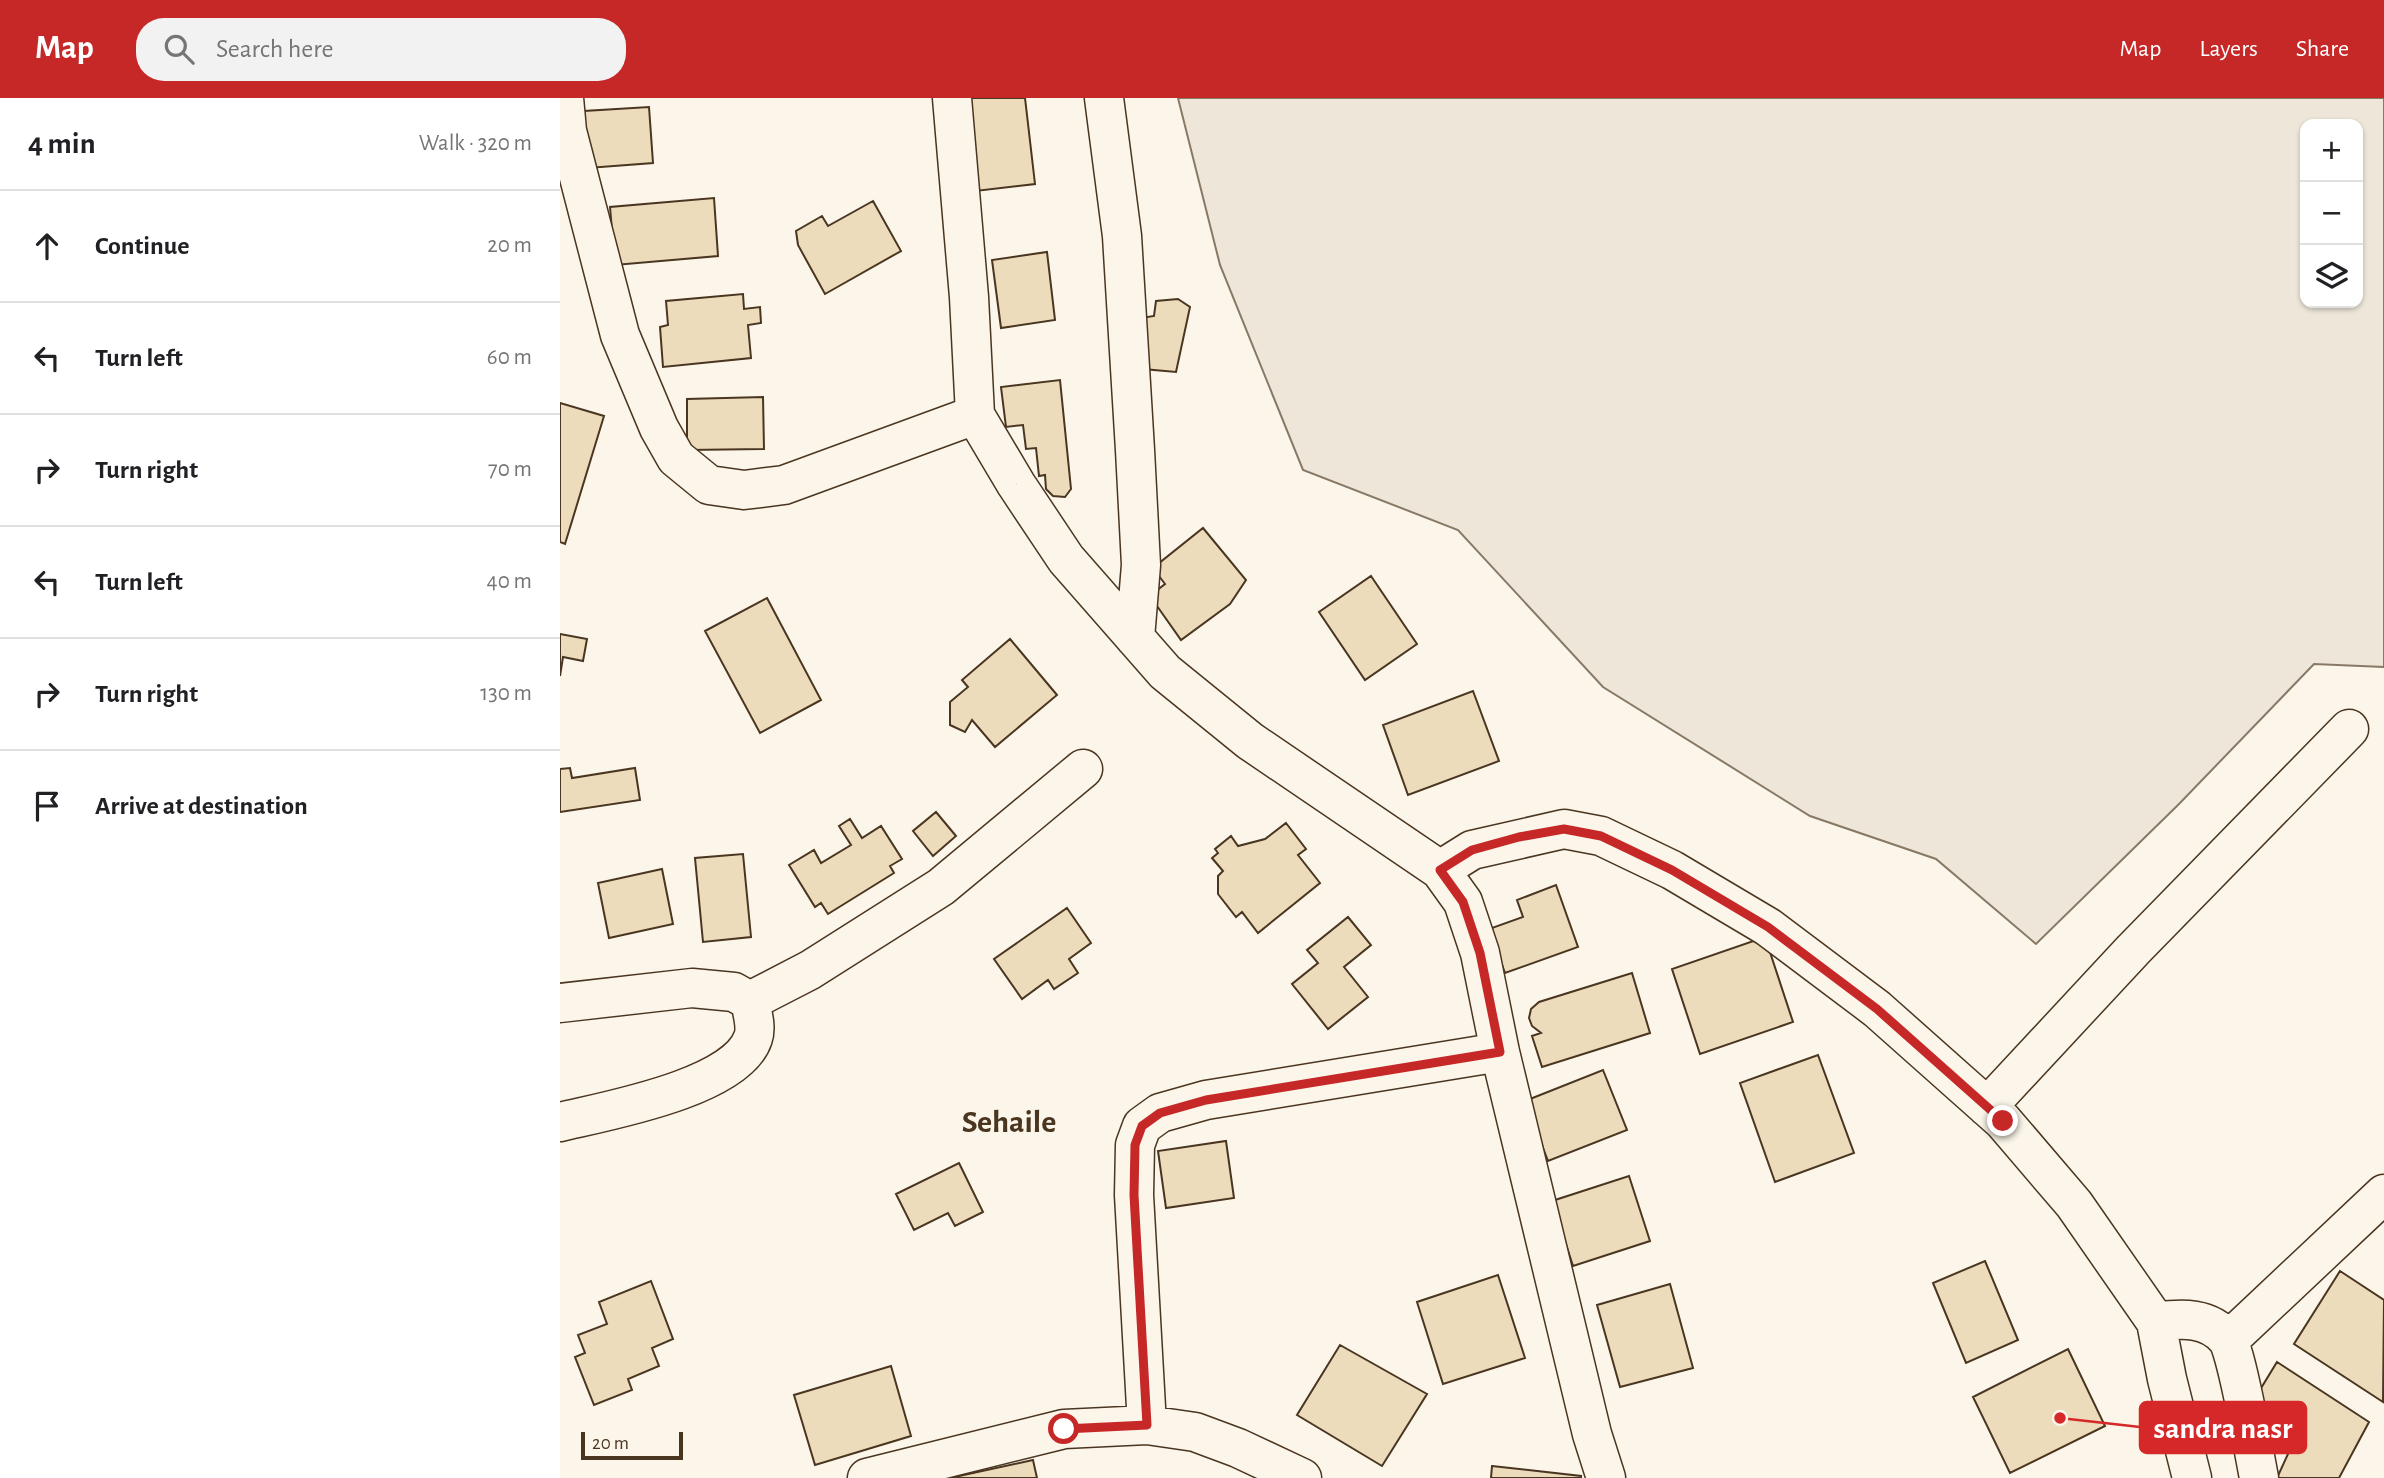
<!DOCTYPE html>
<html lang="en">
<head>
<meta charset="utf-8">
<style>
  :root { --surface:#fff; --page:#f2f2f2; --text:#202124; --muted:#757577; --line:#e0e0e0; --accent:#c62828 }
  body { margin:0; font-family:"Alegreya Sans",sans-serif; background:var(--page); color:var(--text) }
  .controls { position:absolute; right:21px; top:21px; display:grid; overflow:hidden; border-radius:14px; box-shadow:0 2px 5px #0004 }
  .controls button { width:63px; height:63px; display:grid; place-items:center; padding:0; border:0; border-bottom:2px solid var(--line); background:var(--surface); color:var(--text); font:35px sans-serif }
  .scale { position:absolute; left:21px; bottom:18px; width:102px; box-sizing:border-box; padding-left:7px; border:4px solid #4a3520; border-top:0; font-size:19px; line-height:24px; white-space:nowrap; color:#4a3520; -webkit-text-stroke:5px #fbf6e9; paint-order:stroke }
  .stop { position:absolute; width:21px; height:21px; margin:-16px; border:5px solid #c62828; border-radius:50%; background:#fff }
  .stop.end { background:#c62828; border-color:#fff; box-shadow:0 2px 7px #0008 }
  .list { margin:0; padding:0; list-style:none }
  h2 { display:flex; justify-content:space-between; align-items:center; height:91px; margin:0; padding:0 28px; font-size:30px }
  h2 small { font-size:23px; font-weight:400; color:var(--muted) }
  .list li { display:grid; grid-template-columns:46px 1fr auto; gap:21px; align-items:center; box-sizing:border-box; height:112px; padding:0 28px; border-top:2px solid var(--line) }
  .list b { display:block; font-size:26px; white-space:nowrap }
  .list em { font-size:23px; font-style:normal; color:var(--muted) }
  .icon { flex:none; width:38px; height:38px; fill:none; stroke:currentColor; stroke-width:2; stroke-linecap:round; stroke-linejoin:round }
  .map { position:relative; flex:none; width:1824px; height:1380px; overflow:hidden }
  header { display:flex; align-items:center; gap:42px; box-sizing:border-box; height:98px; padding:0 35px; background:var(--accent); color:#fff }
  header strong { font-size:33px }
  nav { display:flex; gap:38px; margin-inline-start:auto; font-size:24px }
  .search { width:490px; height:63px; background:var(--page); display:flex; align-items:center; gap:18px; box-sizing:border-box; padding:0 24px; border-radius:28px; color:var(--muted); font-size:26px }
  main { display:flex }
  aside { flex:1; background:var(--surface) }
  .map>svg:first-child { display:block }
  .green { fill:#ede6d9; stroke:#887966; stroke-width:2; fill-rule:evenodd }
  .building { fill:#ecdcbc; stroke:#4a3520; stroke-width:2 }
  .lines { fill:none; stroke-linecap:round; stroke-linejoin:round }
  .minor-casing { stroke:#4a3520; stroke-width:41 }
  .minor { stroke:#fbf6e9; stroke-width:38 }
  .route { stroke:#c62828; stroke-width:9 }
  .labels { text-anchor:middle; stroke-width:5; stroke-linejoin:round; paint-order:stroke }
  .quarter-label { font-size:32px; font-weight:bold; fill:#4a3520; stroke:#fbf6e9 }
  .leader { fill:none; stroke:#d62828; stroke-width:2.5 }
  .callout-dot { fill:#d62828; stroke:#fbf6e9; stroke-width:2.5 }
  .callout { fill:#d62828; stroke:#d62828; stroke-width:2.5 }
  .callout-label { font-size:30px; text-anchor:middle; font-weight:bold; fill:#fff }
</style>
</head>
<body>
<header>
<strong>Map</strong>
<div class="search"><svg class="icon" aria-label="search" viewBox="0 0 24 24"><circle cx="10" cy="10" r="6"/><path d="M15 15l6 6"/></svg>Search here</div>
<nav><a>Map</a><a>Layers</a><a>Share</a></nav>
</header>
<main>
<aside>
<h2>4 min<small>Walk · 320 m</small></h2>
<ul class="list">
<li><svg class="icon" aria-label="ahead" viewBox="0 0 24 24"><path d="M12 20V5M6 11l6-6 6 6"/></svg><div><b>Continue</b></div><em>20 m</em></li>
<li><svg class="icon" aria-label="left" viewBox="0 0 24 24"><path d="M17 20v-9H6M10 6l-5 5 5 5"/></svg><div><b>Turn left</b></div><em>60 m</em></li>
<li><svg class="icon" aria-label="right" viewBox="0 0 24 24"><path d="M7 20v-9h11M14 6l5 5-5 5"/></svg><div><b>Turn right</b></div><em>70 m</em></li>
<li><svg class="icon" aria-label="left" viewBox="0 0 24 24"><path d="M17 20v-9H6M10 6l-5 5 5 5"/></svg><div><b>Turn left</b></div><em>40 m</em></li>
<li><svg class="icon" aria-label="right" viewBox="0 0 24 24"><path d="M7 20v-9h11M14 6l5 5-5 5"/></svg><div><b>Turn right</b></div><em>130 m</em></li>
<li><svg class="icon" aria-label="arrive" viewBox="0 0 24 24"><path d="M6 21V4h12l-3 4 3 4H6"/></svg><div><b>Arrive at destination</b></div></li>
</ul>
</aside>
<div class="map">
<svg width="1824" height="1380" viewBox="0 0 1824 1380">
  <rect width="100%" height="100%" fill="#fbf6e9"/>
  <path class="green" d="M618,0h1206v569l-70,-3 -135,140 -143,140 -100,-85 -126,-43 -207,-129 -145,-157 -155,-60 -83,-205zM1745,26h53v179h-53z"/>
  <path class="building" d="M397,0h68l10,86 -68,8z
    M89,9l4,56 -65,5 -4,-57z
    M154,100l4,58 -103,9 -5,-58z
    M313,103l28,50 -76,43 -27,-49 -2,-14 26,-15 6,10z
    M487,154l8,68 -54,8 -9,-68z
    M183,196l1,15 16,-2 1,16 -13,2 3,33 -88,9 -3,-40 8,-2 -2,-24z
    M618,201l12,8 -14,65 -33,-3 -2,-51 13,-2 2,-15z
    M500,282l11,109 -6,8 -12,-1 -7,-7 -1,-14 -6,1 -3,-28 -10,1 -3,-24 -17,2 -5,-40z
    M203,299l1,52 -77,1v-51z
    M0,305l44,13 -39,128 -5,-2z
    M643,430l43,52 -16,24 -49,36 -24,-34 -1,-15 9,-7 -12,-16z
    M811,478l46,68 -52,36 -46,-68z
    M207,500l54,102 -61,33 -55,-102z
    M0,536l27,5 -4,22 -20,-4 -3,19z
    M450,541l47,56 -62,52 -23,-27 -7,12 -15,-7v-23l18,-15 -6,-7z
    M913,593l26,70 -91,34 -25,-70z
    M10,670l2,10 63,-10 5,32 -80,12v-43z
    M376,714l20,24 -23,20 -20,-25z
    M290,721l12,19 19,-12 21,33 -12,7 4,7 -66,41 -7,-11 -6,4 -26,-42 25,-15 7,13 30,-18 -12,-19z
    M726,725l20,26 -8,6 22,28 -62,50 -16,-21 -6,5 -18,-23v-18l5,-5 -11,-13 6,-5 -3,-4 16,-13 7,10 27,-7z
    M183,756l8,83 -48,5 -8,-84z
    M102,771l11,55 -64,14 -11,-55z
    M996,787l22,62 -73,26 -16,-44 34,-12 -6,-17z
    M507,810l24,35 -22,16 9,14 -24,16 -6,-9 -26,19 -28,-40z
    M788,819l23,28 -27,22 24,30 -40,32 -36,-45 26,-21 -11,-13z
    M1205,839l28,85 -93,32 -28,-85z
    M1072,875l18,60 -108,34 -10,-31 9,-3 -9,-7 -3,-8 2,-9 8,-7z
    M1258,957l36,98 -79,29 -35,-99z
    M1043,972l24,60 -79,31 -23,-60z
    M666,1043l8,57 -68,10 -8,-57z
    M399,1065l24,49 -28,14 -7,-13 -34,17 -18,-36z
    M1069,1078l21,65 -77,25 -21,-65z
    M1425,1163l33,79 -52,23 -33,-80z
    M1780,1173l44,29 -1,102 -89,-58z
    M938,1177l27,83 -82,26 -26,-82z
    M91,1183l22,58 -21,9 7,18 -31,13 4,11 -38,15 -19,-48 10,-4 -7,-18 29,-11 -8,-22z
    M1110,1186l23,84 -73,19 -23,-82z
    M780,1247l87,49 -45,72 -85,-51z
    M1508,1251l37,77 -95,47 -37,-76z
    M1717,1264l92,60 -30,56h-62l21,-46 -46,-29z
    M331,1268l20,70 -96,29 -21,-70z
    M473,1362l4,18h-87z
    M932,1368l89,10v2h-90z"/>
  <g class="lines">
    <g class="minor-casing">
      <path id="minor" d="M4,0l3,33 53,204 39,93 17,30 33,27 35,5 40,-5 191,-70 41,69 50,75 99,113 85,69 190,129 23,32 17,51 20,99 92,382 14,44
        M392,0l17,199 6,118
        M544,0l18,138 13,214 6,115 -6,73
        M880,772l32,-20 92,-21 37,7 71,34 96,57 109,82 126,112 71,83 82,118
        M190,903l60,-31 131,-83 142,-118
        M0,905l132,-15 42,4 16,9c2,11 7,26 3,37 -17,50 -147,73 -193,84
        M1427,1009l146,-157 216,-221
        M1669,1242l155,-146
        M587,1327l-13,-230 1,-50 7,-19 18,-13 46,-13 294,-48
        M307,1380l197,-49 83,-4 48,7 43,16 64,30
        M1632,1380l-25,-99 -11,-57c26,-4 53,-5 71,17 9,10 28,118 32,139"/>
    </g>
    <use href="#minor" class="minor"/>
  </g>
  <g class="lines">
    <path class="route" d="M504,1331l83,-4 -13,-230 1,-50 7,-19 18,-13 46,-13 294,-48 -20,-99 -17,-51 -23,-32 32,-20 47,-13 45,-8 37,7 71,34 96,57 109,82 126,112"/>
  </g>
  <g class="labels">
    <g class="quarter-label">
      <text x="449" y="1034">Sehaile</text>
    </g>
  </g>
  <path class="leader" d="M1500 1320L1580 1329"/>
  <circle class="callout-dot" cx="1500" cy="1320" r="7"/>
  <rect class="callout" x="1580" y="1304" width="166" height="51" rx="7"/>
  <g class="callout-label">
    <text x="1663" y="1340">sandra nasr</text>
  </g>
</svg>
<div class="controls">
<button>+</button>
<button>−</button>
<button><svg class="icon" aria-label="layers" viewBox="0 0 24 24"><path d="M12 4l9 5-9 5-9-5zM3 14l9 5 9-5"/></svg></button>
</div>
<div class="scale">20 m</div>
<div class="stop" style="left:504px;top:1331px"></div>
<div class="stop end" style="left:1443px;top:1023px"></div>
</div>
</main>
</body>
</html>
